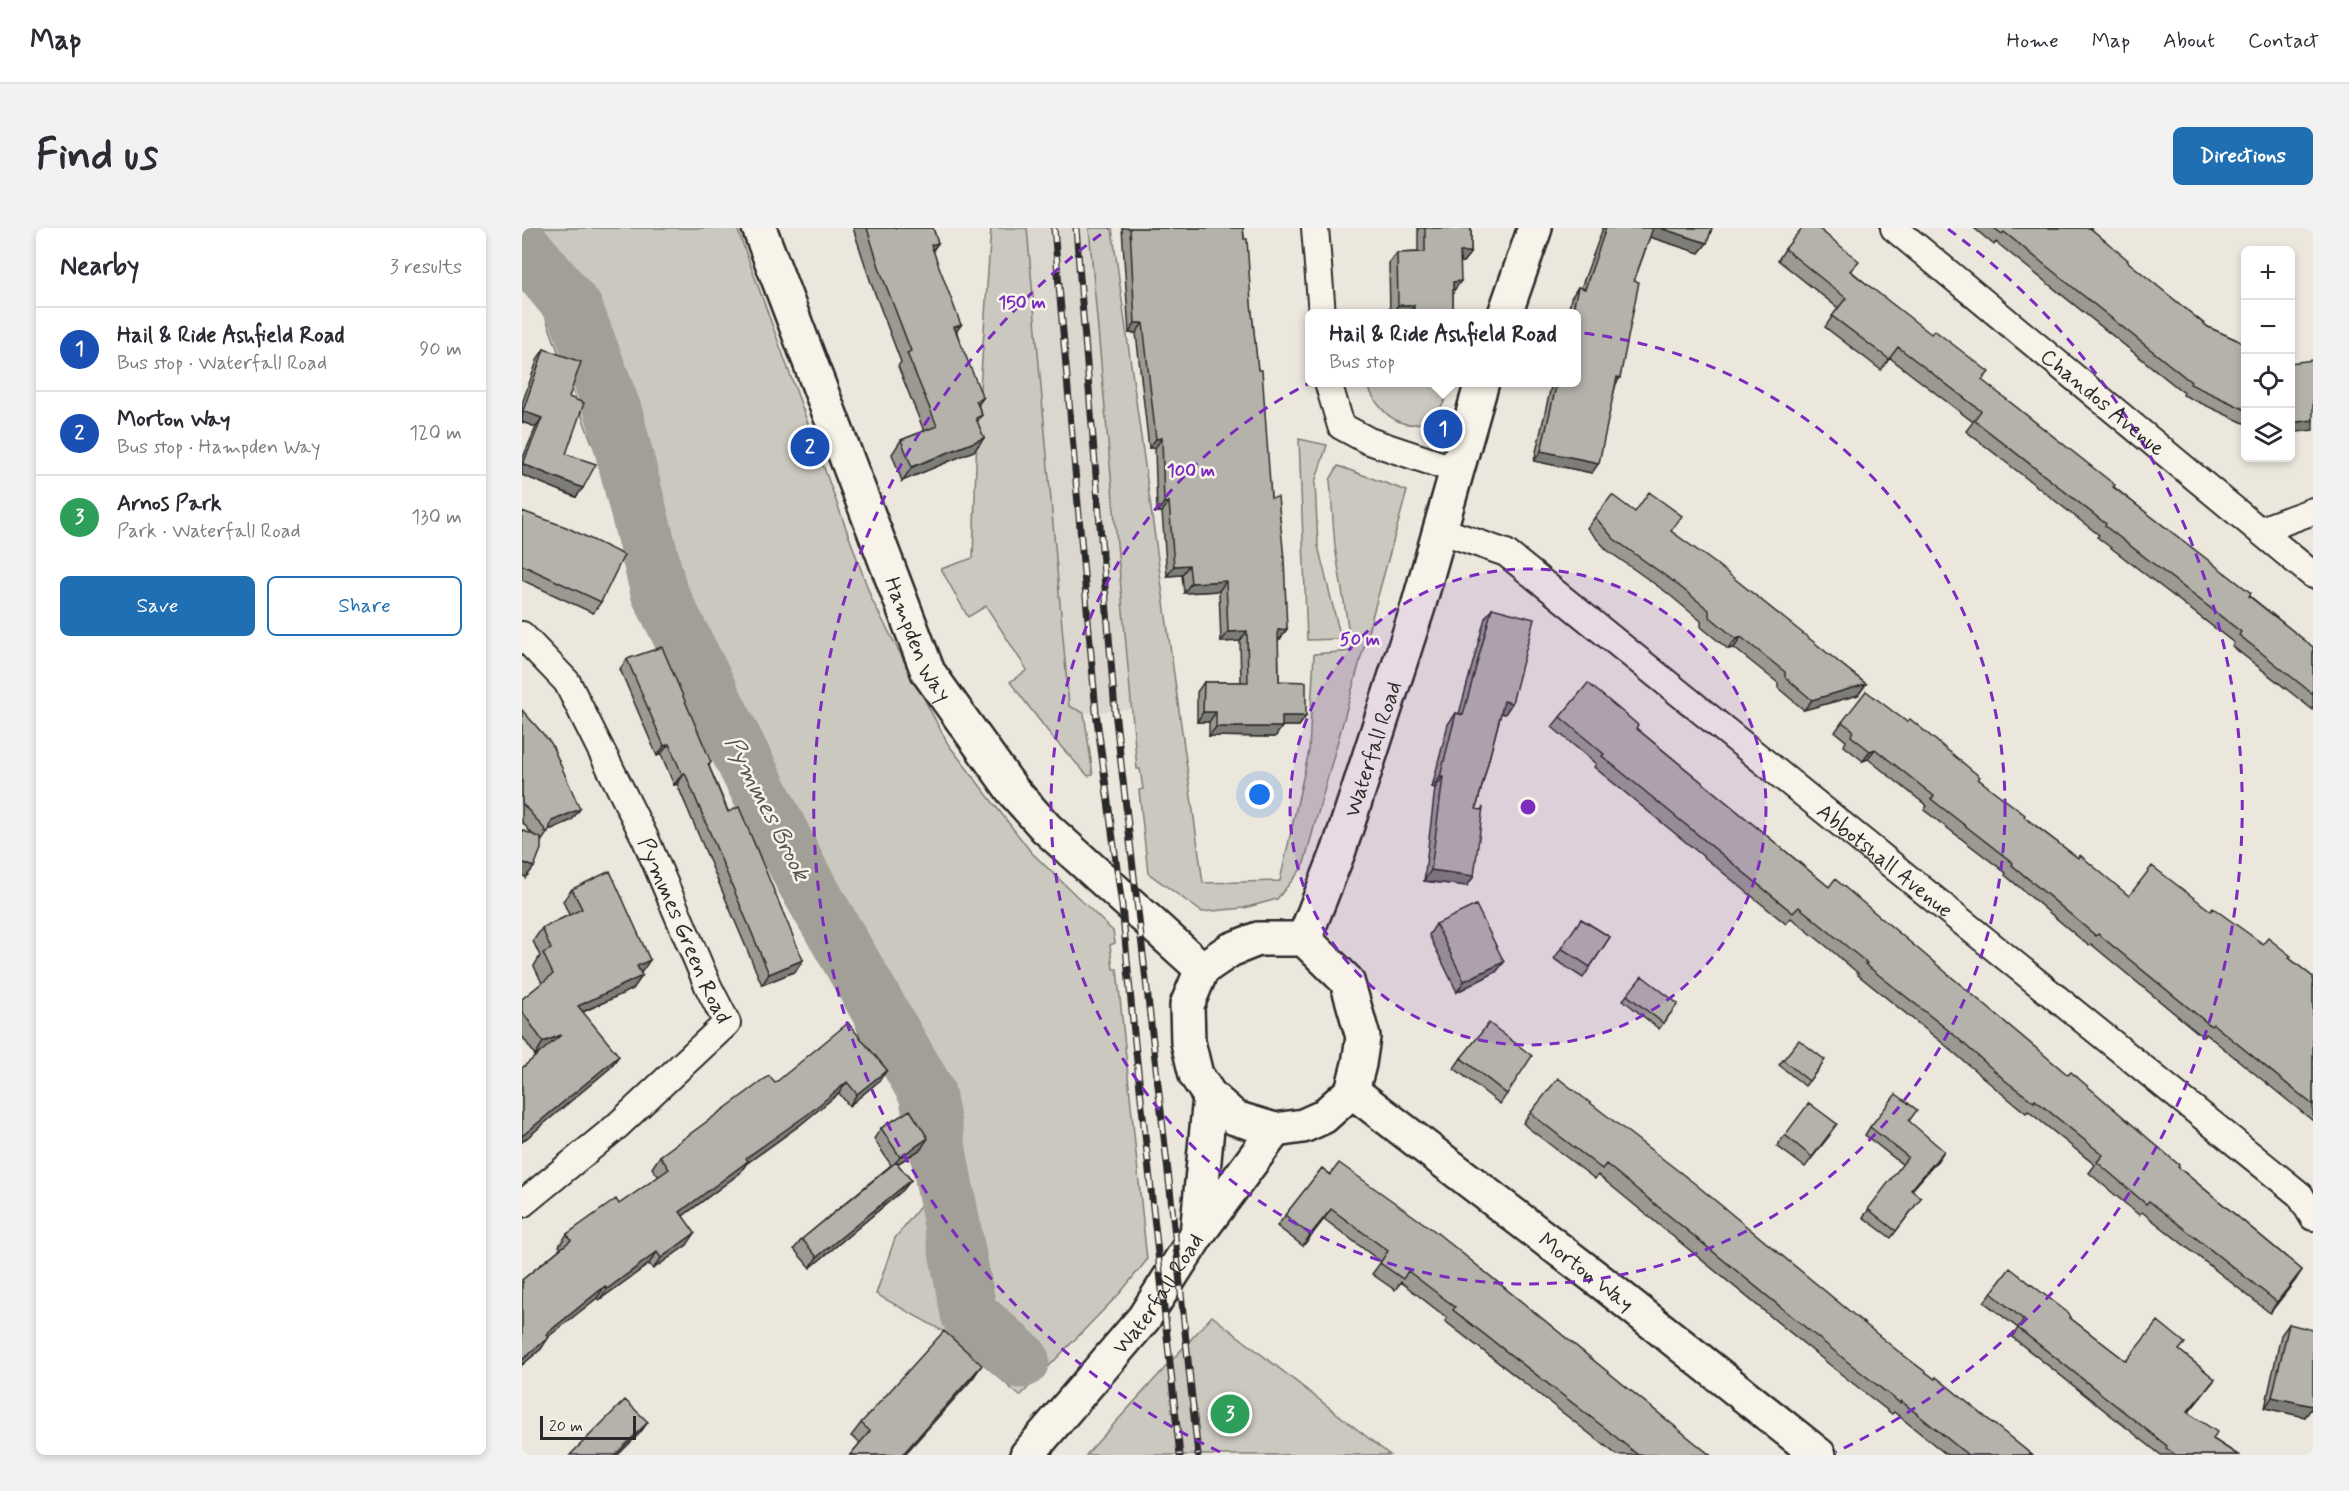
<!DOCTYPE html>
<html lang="en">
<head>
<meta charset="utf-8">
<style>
  :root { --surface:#fff; --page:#f2f2f3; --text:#2b2b33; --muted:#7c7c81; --line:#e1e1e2; --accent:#1f6fb2 }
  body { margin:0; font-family:Mynerve,sans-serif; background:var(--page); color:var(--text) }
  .controls { position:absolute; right:18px; top:18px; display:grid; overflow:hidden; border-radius:9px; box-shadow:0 3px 9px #0003 }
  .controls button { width:54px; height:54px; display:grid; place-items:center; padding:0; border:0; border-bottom:2px solid var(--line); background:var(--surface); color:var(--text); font:30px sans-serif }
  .scale { position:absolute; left:18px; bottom:15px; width:96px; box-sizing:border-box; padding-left:6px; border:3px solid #2b2b2b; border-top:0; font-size:16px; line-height:21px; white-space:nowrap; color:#2b2b2b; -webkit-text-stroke:4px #f7f3e8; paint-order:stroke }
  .you { position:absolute; left:738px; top:567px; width:21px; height:21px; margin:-15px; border:4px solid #fff; border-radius:50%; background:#1a73e8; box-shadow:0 0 0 9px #1a73e833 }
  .badge { display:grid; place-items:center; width:39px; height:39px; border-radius:50%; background:var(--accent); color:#fff; font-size:20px; font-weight:700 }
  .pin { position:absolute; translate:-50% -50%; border:3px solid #fff; box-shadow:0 2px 6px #0006 }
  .popup { position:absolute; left:783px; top:81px; width:276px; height:78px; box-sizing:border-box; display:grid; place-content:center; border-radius:9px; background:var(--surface); filter:drop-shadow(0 2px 4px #0005); font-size:20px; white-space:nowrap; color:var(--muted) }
  .popup b { font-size:22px; color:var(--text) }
  .popup::after { content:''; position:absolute; left:50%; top:100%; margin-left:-12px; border:12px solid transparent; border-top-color:var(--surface) }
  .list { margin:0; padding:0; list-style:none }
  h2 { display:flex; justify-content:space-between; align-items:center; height:78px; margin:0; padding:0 24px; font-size:26px }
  h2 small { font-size:20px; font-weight:400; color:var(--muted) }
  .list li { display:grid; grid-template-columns:39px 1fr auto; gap:18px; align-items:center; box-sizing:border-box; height:84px; padding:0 24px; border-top:2px solid var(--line) }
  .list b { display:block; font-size:22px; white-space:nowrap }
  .list p { margin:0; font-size:20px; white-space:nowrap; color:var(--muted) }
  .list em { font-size:20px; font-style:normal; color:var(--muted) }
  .actions { display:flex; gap:12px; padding:18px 24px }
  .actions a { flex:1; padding:14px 0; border:2px solid var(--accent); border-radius:9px; text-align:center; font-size:21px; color:var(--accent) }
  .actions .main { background:var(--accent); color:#fff }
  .icon { flex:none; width:33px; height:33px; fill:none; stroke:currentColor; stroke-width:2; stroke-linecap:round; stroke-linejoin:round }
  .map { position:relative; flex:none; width:1791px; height:1227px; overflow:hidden; border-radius:9px }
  header { display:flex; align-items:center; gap:36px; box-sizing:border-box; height:84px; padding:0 30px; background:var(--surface); border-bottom:2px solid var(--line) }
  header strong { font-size:28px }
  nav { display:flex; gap:33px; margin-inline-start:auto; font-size:21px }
  .intro { display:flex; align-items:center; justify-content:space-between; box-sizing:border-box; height:144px; padding:0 36px }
  h1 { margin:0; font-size:42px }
  .button { padding:15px 27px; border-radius:9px; background:var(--accent); color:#fff; font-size:21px; font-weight:700 }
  main { display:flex; gap:36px; padding:0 36px }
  aside { flex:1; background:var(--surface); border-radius:9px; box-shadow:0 3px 9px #0003 }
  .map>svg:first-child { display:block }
  .built { fill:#dbd7ce }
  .green { fill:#cbc8bf; stroke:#7b7a75; stroke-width:1.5 }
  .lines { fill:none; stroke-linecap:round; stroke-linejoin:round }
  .river { stroke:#a29f98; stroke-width:57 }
  .street-casing { stroke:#2b2b2b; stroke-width:30 }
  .secondary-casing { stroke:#2b2b2b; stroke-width:38 }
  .primary-casing { stroke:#2b2b2b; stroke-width:38 }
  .street { stroke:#f7f3e8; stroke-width:26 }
  .secondary { stroke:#f7f3e8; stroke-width:33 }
  .primary { stroke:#f7f3e8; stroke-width:33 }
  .rail-casing { stroke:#2b2b2b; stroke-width:7 }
  .rail { stroke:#f7f3e8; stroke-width:4.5; stroke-dasharray:14; stroke-linecap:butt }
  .wall { fill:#9c9993; stroke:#2b2b2b; stroke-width:1.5 }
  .shaded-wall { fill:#7f7d78; stroke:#2b2b2b; stroke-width:1.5 }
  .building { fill:#b5b2ab; stroke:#2b2b2b; stroke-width:1.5 }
  .ring { fill:none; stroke:#7b2cbf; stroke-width:3; stroke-dasharray:10 8 }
  .labels { text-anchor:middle; stroke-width:5; stroke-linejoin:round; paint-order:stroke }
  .street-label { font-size:22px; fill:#2b2b2b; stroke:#f7f3e8 }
  .water-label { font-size:24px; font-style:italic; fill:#555451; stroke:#f7f3e8 }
  .centre { fill:#7b2cbf; stroke:#f7f3e8; stroke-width:3 }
  .ring-label { font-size:18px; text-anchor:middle; font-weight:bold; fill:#7b2cbf; stroke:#f7f3e8; stroke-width:5; stroke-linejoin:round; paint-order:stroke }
</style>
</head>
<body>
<header>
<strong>Map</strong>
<nav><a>Home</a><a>Map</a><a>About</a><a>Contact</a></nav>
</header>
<div class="intro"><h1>Find us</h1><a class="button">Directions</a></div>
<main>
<aside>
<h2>Nearby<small>3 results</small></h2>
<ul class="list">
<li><span class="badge" style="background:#1a4fb4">1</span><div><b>Hail &amp; Ride Ashfield Road</b><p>Bus stop · Waterfall Road</p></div><em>90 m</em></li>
<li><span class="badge" style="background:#1a4fb4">2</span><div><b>Morton Way</b><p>Bus stop · Hampden Way</p></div><em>120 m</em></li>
<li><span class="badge" style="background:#2e9e5b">3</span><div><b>Arnos Park</b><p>Park · Waterfall Road</p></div><em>130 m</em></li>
</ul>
<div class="actions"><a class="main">Save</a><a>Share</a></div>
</aside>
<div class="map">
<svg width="1791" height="1227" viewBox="0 0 1791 1227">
  <rect width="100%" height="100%" fill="#ebe7dd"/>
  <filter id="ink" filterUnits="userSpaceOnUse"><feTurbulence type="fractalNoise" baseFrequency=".0167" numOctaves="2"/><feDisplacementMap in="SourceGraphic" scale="12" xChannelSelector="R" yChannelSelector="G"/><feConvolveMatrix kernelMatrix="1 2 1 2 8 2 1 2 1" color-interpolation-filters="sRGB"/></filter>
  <g filter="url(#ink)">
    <path class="built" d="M505,0h62l42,481 -47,4 -15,-6z"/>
    <path class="green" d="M0,0h215l135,372 76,144 83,108 82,79 2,12 -5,2 3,24h4l30,291 -27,33 -100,103 -70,-61 -74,-41 19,-56 62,-78 -94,-117 -40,-103 -177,-361 -59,-149 -65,-177z
      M469,0h36l42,478 15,7 9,62 -5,1 -35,-38 -43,-56 17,-12 -41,-64 -18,11 -27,-48 32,-11 4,-126z
      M567,0h23l91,655 77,-2 29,-130 5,-97 38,-3 -17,-104 -5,-67 8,-14 69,25 -104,376 -26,32 -33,9 -42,4 -54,-39 -9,-83 4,-1 -3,-20h-3z
      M845,155v-1l85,1c-4,9 -7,22 -15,29 -29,29 -60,1 -70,-29z
      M777,211l28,6 -12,37 3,64 23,93 -34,1z
      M690,1088l178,139h-304z"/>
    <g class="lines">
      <path class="river" d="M0,18l53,64 39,103 45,179 143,284 125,217 42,221 52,46"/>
      <g class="street-casing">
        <g id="street">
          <path d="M793,0l7,86"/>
          <path id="s1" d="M1372,0l419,347"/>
          <path d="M806,154l13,44 28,15 87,29"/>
          <path id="s2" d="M918,302l66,23 794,642 13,22"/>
          <path d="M1739,302l52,-19"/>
          <path id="s3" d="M0,407l45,47 79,158 63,148 18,35 -111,104 -94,77"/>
        </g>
      </g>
      <g class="secondary-casing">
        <g id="secondary">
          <path id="s4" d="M237,0l169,444 85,119 33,37 156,141"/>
          <path id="s5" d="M830,863l252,193 215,171"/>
        </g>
      </g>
      <g class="primary-casing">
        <g id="primary">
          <path d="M983,86l30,-86"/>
          <path d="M736,711h46l43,42 16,56 -4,27 -7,27 -29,26 -20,9 -28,4 -40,-12 -25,-22 -14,-21 -8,-33 -1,-37 15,-36 28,-19z"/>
          <path id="s6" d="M782,711l35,-89 79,-243 64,-225"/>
          <path d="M675,1007l13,-139"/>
          <path id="s7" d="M505,1227l117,-137 53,-83 78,-105"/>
        </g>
      </g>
      <use href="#street" class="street"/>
      <use href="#secondary" class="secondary"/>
      <use href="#primary" class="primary"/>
      <g class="rail-casing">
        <path id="rail" d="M532,0l42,484 26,194 13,137 45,412
          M554,0l39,483 56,487 27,257"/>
      </g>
      <use href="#rail" class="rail"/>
    </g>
    <path class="wall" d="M331,0h80l5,15 -5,7 45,155 4,10 -5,7 7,16 -10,13 -72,30 -10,-27 9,-14 23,-9 -26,-65 3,-4 -30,-79z
      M600,0h121l28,270 16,131 -7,10h-2l1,42 27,35 -7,10h-17l-7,11 -66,-1v-14h-12v-30l7,-10h37l-1,-41 -19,1 -2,-51 -35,2 -2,-18 -15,1 -5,-64h-5l-2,-64h-6l-13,-115h-7z
      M896,0h53v24l-8,10h-3l-7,30v22h-63l-1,-51 8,-10 21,-1z
      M1081,0h109l-5,15 -8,10 -49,-16 -16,44 -14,97 -4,6 -24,89 -58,-12 18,-79h24v-68h-8l3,-16 7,-11 3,1z
      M1452,0h116l37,34 81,65 38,17v80l-63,-29 1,-2 -188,-151 -2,3z
      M1263,21l66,22 131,110 331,266v63l-81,-64 2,-3 -137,-106 2,-2 -133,-104 7,-9 -83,-64 -9,12 -56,-43 13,-19 -60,-48z
      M22,121l25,48 -3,57 10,43 -54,-22v-15l14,-33 -14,-5v-18l16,-46z
      M0,283l79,91 -8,11 -71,-33z
      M1113,284l36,20 195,152 -8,11 -54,15 -26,-22v-5l-44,-35 -6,1 -27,-22v-6l-35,-29 -59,-42 -20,-22 8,-11z
      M970,380l20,95 -7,11 -4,-1 -25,96 -2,67 -7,10 -43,-5 11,-93 -3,-1 16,-63 8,-11 3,1 26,-96z
      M105,431l84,103 -2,4 87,205 -34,14 -85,-201 -3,1 -13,-31 -4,2 -37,-87z
      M0,482l50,110 -23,10 -8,12 -7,25 -8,10 7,-42 -11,-13z
      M1038,489l76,11 193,159 349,280 124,103 -32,43 -128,-101 -3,3 -50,-42 6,-8 -67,-54 -2,2 -26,-21 -55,-47 -87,-70 1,-1 -34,-29 -34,-27 -5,6 -192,-157 2,-3 -44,-37z
      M1320,494l136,57 46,38 54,41 51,38 82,15 52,33 26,14 24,19v144l-107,-87 -3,3 -112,-93 -2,2 -84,-71 1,-2 -82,-63 3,-4 -59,-47 -5,2 -19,-15 2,-5 -11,-9z
      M50,661l68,84 2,3 -9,13 -50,23 27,56 -88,74v-74l19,-16 -6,3 -13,-19v-37l20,-16 -8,-17 6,-10 -7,-15 9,-13 27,-13 -6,-14z
      M1059,691l29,18 -27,41 -29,-19z
      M914,696l68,38 -8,10 -39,20 -28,-57z
      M1105,767l47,14 -15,20 -36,-29z
      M939,830l46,36 -7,10 -46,-36z
      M1261,832l39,5 -17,21 -26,-21z
      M357,853l-30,25 -10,-13 -39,32 -54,39 -6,9 -57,43 4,29 -34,24 -4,-5 -50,36 -2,-2 -49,38 -7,13 -19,16v-85l39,-32 -2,-2 8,-12 52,-30 40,-27 -7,-9 8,-12 115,-73z
      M1009,884l368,240 133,103h-85l-53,-43 -2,2 -51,-40 -243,-199 -3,4 -68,-52 -4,-4z
      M1387,893l30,38 -28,32 4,15 -24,32 -28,-21 40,-52 -38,-30 5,-8z
      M359,900l40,21 -24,15 14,16 -8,10 -93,78 -16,-19 8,-10 89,-74 -17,-26z
      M1263,907h45l-25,32 -28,-21z
      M800,940l388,287h-93l-172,-134 2,-3 -46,-36 -6,8 -23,-16 9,-12 -57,-43 -21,27 -26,-20z
      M1469,1065l79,25 56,43 53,-11 36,29 -27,34 25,26 25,16h-77l-149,-118 6,-9 -34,-26z
      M1767,1096l24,82 -8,11 -40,-9 16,-73z
      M451,1150l-69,77h-54l10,-12 -9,-7 10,-13z"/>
    <path class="shaded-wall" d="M1130,0h8l47,15 -8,10 -52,-17z
      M416,15l-10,14 3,-12z
      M938,24h11l-8,10h-10z
      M939,53l-8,11v-10z
      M876,77h16l-6,9h-16z
      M613,95h8l-7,10h-7z
      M439,97l-9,13 2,-11z
      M461,170l-10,14 3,-11z
      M1,183l19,7 -6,9 -14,-5z
      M1791,192v10l-23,3v-10z
      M462,210l-10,13 -72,30 10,-14z
      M640,210l-7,10h-6l7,-9z
      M1019,223l58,12 -7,10 -58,-12z
      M1,236l60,24 -7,9 -54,-22v-10z
      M647,274l-7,10h-5l7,-9z
      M667,337l-7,10 -15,1 7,-10z
      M704,353l-7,10 -35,2 7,-10z
      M765,401l-7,10 -9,1 7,-10z
      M725,403l-7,10 -19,1 7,-10z
      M1219,409l-7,11 -6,1 8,-10z
      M1344,456l-8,11 -54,15 8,-10z
      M982,473l8,2 -7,11 -9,-2z
      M681,484h13l-7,10h-12z
      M760,488h24l-7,10h-24z
      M694,499h66l-7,10 -66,-1z
      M147,516l-8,10 -4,2 7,-10z
      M1353,521l-7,10 -5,2 7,-10z
      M163,545l-8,11 -3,1 8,-11z
      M918,549h3l-8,11 -3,-1z
      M58,581l-8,11 -27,12 7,-11z
      M0,634l12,5 -8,10 -4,-1z
      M909,642l43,6 -7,10 -43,-5z
      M128,732l-9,13 -13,6 9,-13z
      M281,732l-7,11 -34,14 7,-11z
      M982,734l-8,10 -39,20 7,-11z
      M120,748l-9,13 -64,29 9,-12z
      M39,807l-9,13 -17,7 8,-13z
      M97,828l-9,12 -88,74v-6z
      M365,842l-8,11 -30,25 8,-12z
      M325,854l-8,11 -39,32 -54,39 -6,9 -68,51 8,-12 66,-54z
      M406,910l-7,11 -29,18 8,-10z
      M1422,923l-5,8 -34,39 6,-8z
      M389,952l-8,10 -93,78 7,-11z
      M809,981l-7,10 -21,27 7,-11z
      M173,1005l-8,12 -34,24 8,-11z
      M135,1024l-8,12 -50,36 8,-11z
      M1780,1042l-7,11 -25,32 7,-11z
      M83,1058l-8,12 -59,47 8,-11z
      M27,1109l-8,12 -19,16v-5z
      M460,1137l-9,13 -69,77h-3z
      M1693,1151l-7,9 -27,34 6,-10z
      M1750,1169l41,9 -8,11 -40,-9z
      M126,1194l-8,11 -22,22h-3z"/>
    <path class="building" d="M345,0h66l5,15 -7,2 30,80 -7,2 29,71 -7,3 6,14 -6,3 8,20 -72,29 -11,-27 36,-14 -30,-73 4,-2 -31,-81z
      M608,0h113l1,11h3l4,64 7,67h4l9,128 7,-1 6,62 3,70 -9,1 1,51 27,1v34h-24v11h-66v-15h-13l1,-30h44l-1,-51 -19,1 -2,-51 -35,2 -2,-18 -15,1 -5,-64 -5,1 -2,-65 -6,1 -13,-116h-8z
      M903,0h46v24h-11l1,29 -8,1v32h-39v-9h-16l-1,-52 28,-1z
      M1084,0h47l-19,53 5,1 -19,96 -3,-1 -18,86 -58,-12 16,-69h19v-68h-4l6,-27 7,2z
      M1138,0h52l-5,15z
      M1280,0h16l41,33 -9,10 81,63 3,-4 55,42 -7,8 133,105 -2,2 138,106 -2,3 64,51v47l-74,-59 2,-3 -136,-106 1,-2 -132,-104 7,-9 -83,-64 -9,12 -57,-43 14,-18 -61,-49z
      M1472,0h96l38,32 -1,1 81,66 38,17v66l-56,-26 1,-2 -187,-150 -2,2z
      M22,121l37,13 -12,35 15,6 -18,51 30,10 -13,24 -60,-24 19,-46 -19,-7z
      M1791,132v60l-23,3v-60z
      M1127,264l33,24 -11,15 44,32 151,121 -54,16 -27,-23v-5l-44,-35 -5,2 -27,-23v-6l-35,-28 -60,-43 -19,-22 17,-22 23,17z
      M0,283l44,16 58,28 -23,47 -79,-37z
      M970,380l42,11 -22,84 -8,-2 -28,108 5,1 2,-3 -9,69 -43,-6 12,-93h-3l16,-64 7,2z
      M140,419l49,115 -3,2 20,48 11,-5 64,153 -34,14 -84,-201 -3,1 -13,-30 -5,2 -37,-87z
      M1066,455l50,42 -2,3 193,159 6,-8 233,196 3,-3 108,93 -1,2 124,103 -25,32 -128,-101 -3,3 -49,-42 6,-7 -68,-55 -1,2 -27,-20 -54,-48 -88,-70 2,-1 -68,-56 -6,6 -191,-157 2,-2 -44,-37z
      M1344,463l41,31 3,-3 70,58 -2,2 47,36 -1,2 54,41 2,-3 49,41 23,-30 59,45 2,-3 50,36 5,-6 23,18 -2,2 24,19v128l-100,-81 -2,2 -113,-92 -2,2 -84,-71 1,-2 -82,-64 3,-3 -59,-47 -5,2 -19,-15 2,-6 -11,-8z
      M0,482l29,33 29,66 -28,12 -4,12 -26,-30z
      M0,602l19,8v11l-7,18 -12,-5z
      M88,643l40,89 -13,6 5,10 -64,30 41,50 -97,80v-68l39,-33 -18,7 -21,-31v-12l31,-25 -10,-21 8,-4 -9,-21 40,-19 -10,-20z
      M954,677l28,57 -40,19 -28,-57z
      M1059,691l29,18 -20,30 -29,-19z
      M1120,748l36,28 -15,19 -36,-28z
      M326,795l39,47 -30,24 -10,-12 -39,32 -62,44 2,3 -68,51 15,21 -34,25 -4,-6 -50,37 -2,-3 -59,48 3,3 -27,23v-77l1,-1 -1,-2 49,-40 -4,-6 49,-35 3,5 50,-35 -9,-13 109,-80 6,7z
      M967,795l43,33 -25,38 -46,-36z
      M1277,812l26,20 -16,21 -26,-21z
      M1036,850l136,105 205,169 36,27 1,-2 96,78h-64l-67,-54 -1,2 -51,-40 -243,-199 -4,5 -68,-53 -3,-4z
      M1374,866l21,16 -8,11 35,30 -33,39 10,8 -25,33 -28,-22 40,-52 -38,-30z
      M1287,875l28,21 -25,33 -27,-22z
      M388,882l18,28 -28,19 -19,-29z
      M374,934l15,18 -94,77 -15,-18z
      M817,935l97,69 274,223h-72l-32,-26 -153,-119 2,-3 -47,-36 -5,8 -23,-16 8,-12 -57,-42 -21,26 -25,-20 37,-47 8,7z
      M1488,1040l57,44 4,5 -1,1 56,43 32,-40 27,22 -6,7 36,29 -28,33 30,20 -4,7 25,16h-62l-10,-7 1,-2 -149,-118 6,-8 -33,-27z
      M1767,1096l24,6v76l-41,-9z
      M422,1103l38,34 -80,90h-52l20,-24 -9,-8z
      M103,1172l23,22 -33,33h-45z"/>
  </g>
  <circle cx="1006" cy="579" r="238" fill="#7b2cbf" fill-opacity=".12"/>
  <g class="ring">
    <circle cx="1006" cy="579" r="238"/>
    <circle cx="1006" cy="579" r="477"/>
    <path d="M698 1224A715 715 0 0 1 586 1M1426 1A715 715 0 0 1 1314 1224"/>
  </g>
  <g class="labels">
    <g class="street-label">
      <text dy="8" stroke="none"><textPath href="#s1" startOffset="272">Chandos Avenue</textPath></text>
      <text dy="8" stroke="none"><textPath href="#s4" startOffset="441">Hampden Way</textPath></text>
      <text dy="8" stroke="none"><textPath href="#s6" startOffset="202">Waterfall Road</textPath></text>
      <text dy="8" stroke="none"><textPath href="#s2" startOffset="558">Abbotshall Avenue</textPath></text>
      <text dy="8" stroke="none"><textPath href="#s3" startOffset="340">Pymmes Green Road</textPath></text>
      <text dy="8" stroke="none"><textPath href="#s5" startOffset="296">Morton Way</textPath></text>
      <text dy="8" stroke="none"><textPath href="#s7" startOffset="208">Waterfall Road</textPath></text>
    </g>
    <g class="water-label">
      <text transform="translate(246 580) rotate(63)" y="8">Pymmes Brook</text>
    </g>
  </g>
  <circle cx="1006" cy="579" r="9" class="centre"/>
  <g class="ring-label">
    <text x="500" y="80">150 m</text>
    <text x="669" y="248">100 m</text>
    <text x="838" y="417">50 m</text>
  </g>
</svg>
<div class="controls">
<button>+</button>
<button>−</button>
<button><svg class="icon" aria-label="locate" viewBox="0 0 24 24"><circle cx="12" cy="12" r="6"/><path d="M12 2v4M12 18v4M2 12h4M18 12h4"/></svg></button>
<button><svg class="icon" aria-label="layers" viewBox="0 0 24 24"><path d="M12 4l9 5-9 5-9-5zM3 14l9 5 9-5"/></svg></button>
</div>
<div class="scale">20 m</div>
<div class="you"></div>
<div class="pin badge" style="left:921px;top:201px;background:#1a4fb4">1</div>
<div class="popup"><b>Hail &amp; Ride Ashfield Road</b>Bus stop</div>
<div class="pin badge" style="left:288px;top:219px;background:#1a4fb4">2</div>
<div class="pin badge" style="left:708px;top:1186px;background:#2e9e5b">3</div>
</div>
</main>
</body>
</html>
